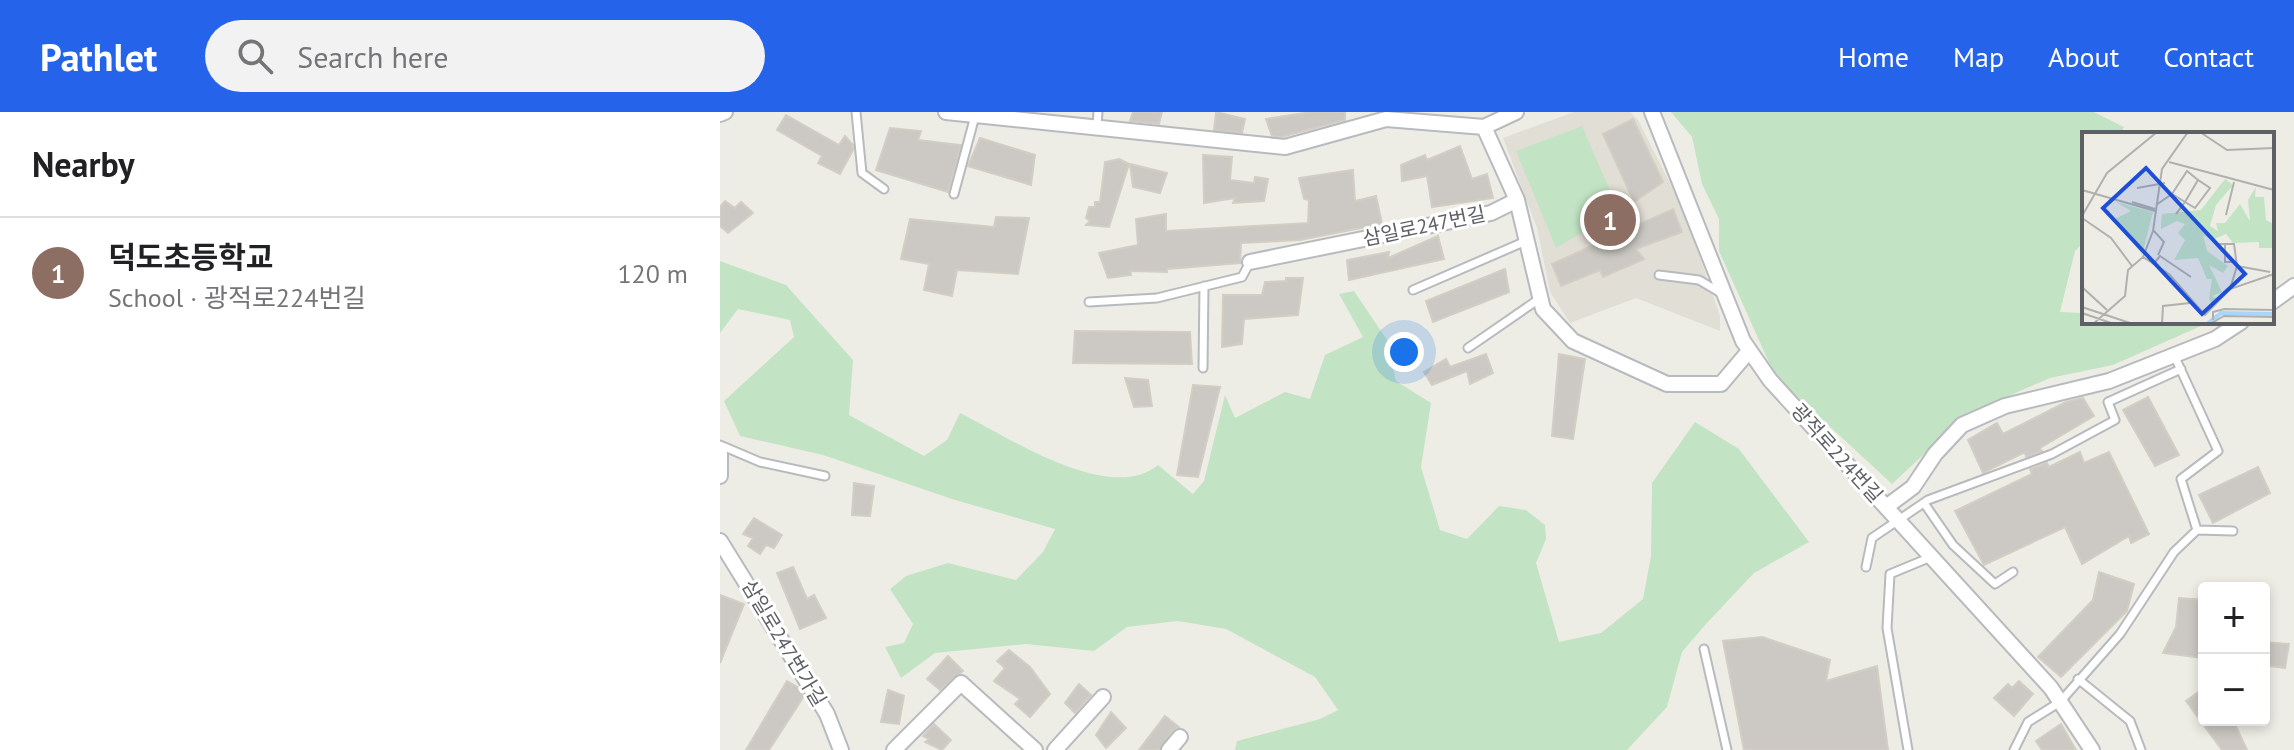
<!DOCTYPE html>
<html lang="en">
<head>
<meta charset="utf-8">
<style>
  :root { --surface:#fff; --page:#f2f2f2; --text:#202124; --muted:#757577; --line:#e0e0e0; --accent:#2563eb }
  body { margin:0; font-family:"PT Sans","Noto Sans KR",sans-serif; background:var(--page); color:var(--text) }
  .controls { position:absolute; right:24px; bottom:24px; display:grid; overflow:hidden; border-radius:8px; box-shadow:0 4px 12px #0003 }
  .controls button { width:72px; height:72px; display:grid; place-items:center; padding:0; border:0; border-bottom:2px solid var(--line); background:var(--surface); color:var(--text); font:40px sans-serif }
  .you { position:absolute; left:684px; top:240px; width:28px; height:28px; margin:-20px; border:6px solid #fff; border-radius:50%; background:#1a73e8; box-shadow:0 0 0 12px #1a73e833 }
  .badge { display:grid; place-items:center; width:52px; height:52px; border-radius:50%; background:var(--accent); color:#fff; font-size:26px; font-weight:700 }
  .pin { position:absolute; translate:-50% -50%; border:4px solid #fff; box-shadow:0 2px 8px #0006 }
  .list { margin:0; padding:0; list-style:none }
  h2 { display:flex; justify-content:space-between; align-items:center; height:104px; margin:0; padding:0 32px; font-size:34px }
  h2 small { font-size:26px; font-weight:400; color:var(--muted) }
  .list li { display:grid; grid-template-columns:52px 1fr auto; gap:24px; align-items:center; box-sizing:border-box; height:112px; padding:0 32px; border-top:2px solid var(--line) }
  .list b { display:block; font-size:30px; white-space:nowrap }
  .list p { margin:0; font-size:26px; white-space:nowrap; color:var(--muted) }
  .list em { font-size:26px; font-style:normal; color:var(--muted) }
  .icon { flex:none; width:44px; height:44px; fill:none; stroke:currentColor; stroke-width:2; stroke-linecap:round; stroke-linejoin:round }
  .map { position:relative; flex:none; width:1574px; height:638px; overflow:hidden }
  header { display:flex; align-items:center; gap:48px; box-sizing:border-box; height:112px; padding:0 40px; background:var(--accent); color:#fff }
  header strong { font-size:38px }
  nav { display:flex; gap:44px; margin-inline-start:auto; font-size:28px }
  .search { width:560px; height:72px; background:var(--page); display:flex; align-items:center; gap:20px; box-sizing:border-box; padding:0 28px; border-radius:44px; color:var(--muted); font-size:30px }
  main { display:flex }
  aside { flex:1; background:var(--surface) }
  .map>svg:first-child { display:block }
  .education { fill:#e1ded6 }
  .green { fill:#c3e4c4 }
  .building { fill:#ccc9c4; stroke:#d3cec4; stroke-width:2 }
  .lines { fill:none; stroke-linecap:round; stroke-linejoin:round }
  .service-casing { stroke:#b7babe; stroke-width:11 }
  .minor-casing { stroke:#b7babe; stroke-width:18 }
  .service { stroke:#fff; stroke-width:7 }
  .minor { stroke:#fff; stroke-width:14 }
  .labels { text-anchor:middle; stroke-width:6; stroke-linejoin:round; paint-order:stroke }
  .street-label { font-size:20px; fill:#5d6065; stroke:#fff }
  .inset-river { fill:none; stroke:#aad5fa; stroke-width:4 }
  .inset-road { fill:none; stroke:#b0b1ae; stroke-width:2 }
  .view { fill:#1d4ed8; fill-opacity:0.15; stroke:#1d4ed8; stroke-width:4 }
  .inset-edge { fill:none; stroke:#5d6065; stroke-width:4 }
</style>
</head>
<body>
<header>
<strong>Pathlet</strong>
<div class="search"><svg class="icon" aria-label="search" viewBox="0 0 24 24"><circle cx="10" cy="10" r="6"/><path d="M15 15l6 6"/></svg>Search here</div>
<nav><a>Home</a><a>Map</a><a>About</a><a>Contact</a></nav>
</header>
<main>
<aside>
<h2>Nearby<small></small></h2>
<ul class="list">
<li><span class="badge" style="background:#8d6e63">1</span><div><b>덕도초등학교</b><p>School · 광적로224번길</p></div><em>120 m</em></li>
</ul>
</aside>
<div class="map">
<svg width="1574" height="638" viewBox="0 0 1574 638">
  <rect width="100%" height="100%" fill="#eeede5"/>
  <path class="education" d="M854,0h56l8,8 46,91 36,105v15l-84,-33 -66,25 -20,-31 -13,-64 -34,-90z"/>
  <path class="green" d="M951,0h423l30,15 -4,7h-36v108l-9,9 -15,61 24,1v9h126l-97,43 -63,13 -83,36 -75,70 -117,-108 -56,-125v-32l-17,-35 -10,-47z
    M862,14l37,85 -63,37 -40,-97z
    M0,149l66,24 67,75 -4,55 75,41 23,-16 13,-27c48,24 150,92 198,52l35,29 11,-13 21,-86 10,23 50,-26 25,7 15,-44 38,-18 -24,-43 15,-3 33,49 9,41 35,22 -10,64 19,63 27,9 32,-33 27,4 19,15 1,14 -10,24 23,79 42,-9 42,-34 8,-43 1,-73 43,-61 44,27 70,93 -55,31 -48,51 -24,28 -15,55 -40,43h-392l2,-9 83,-22 18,-9 -23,-33 -89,-48 -48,-8 -51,6 -33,24 -68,-7 -91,9 -34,25 -16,-31 19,-4 9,-19 -23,-35 16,-13 42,-13 68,17 27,-28 12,-23 -103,-30 -129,-44 -83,-19 -16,-35 70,-64 -4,-17 -52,-11 -18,24z"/>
  <path class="building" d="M413,0h29l-3,12 -29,-3z
    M496,0l29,7 -3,14 -28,-3z
    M591,0h34v8l-64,17 -9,-1 -6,-17z
    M66,3l53,30 6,-9 8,9v5l-13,24 -22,-11 4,-7 -45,-26z
    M913,7l30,63 -29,20 -31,-68z
    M170,16l31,3 -3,9 43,5 -13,47 -72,-22z
    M260,26l55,17 -4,30 -63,-19z
    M740,34l12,33 15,-5 6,24 -61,9 -5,-31 -25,5 -1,-16 24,-10 2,5z
    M483,43l29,2 -2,23 24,3 1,-6 13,2 -4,22 -31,2 2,-5 -31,5z
    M399,47l10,5 -20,63 -23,-2 4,-4 -4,-3 3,-11h6v-5h5l5,-40z
    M410,52l37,9 -7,20 -27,-6z
    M633,58l2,31 21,-5 6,28 -82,16 -59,3 -1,20 -73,6v3l-37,-1 1,4 -23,3 -9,-25 39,-8 -2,-26 30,-5v17l142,-8 1,-23 -5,-1 -5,-21z
    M5,89l10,7 6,-6 12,11 -25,20 -8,-7v-19z
    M953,97l9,23 -46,17 8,10 -41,18 -3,-7 -39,16 -9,-22z
    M276,105l33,1 -11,56 -61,-4 -5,26 -28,-6 5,-26 -28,-5 9,-40 84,8z
    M718,124l6,23 -95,21 -2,-20 42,-8 -1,6z
    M785,157l4,23 -76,30 -7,-21z
    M566,166h17l-5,37 -54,4 -2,25 -20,3 1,-52h39l3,-13 21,-1z
    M355,219l115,1 2,32 -119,-1z
    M766,242l7,19 -23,11 -3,-13 -35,14 -8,-13 22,-13 4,8z
    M839,242l26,5 -12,80 -21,-3z
    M405,266l23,2 4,26 -18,1z
    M473,273l27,2 -22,90 -21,-2z
    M1428,285l31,58 -24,11 -32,-56z
    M1363,286l11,18 -54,32 2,3 -16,6 -1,-5 -42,21 -15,-33 29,-17 6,11 63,-32z
    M1360,340l4,11 25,-11 40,82 -18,9 -2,-7 -47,28 -17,-37 -81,38 -29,-54 77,-37 -2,-5 17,-6 2,4z
    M1538,355l12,26 -57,30 -14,-28z
    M134,371l20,3 -4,30 -18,-1z
    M34,406l28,17 -8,13 -8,-3 -6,9 -12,-8 5,-8 -10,-4z
    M73,455l14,32 7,-4 12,23 -26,11 -23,-56z
    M1379,460l35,12 -7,27 -66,66 -23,-20 55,-57z
    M0,483l24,9 -24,59z
    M1459,486l25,2v58l-41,-5 13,-26z
    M1042,525l68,23 -4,21 51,-15 11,84h-144l-21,-109z
    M1544,530l25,2 -4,24 -21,-3z
    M289,538l21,17 20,27 -20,23 -15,-13 5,-5 -26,-18 11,-13 -8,-7z
    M228,544l15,15 -23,19 -13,-11z
    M67,569l12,7 5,8 -35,54h-23z
    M1299,569l14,13 -19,22 -20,-18 14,-14 4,4z
    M359,572l12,11 -16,18 -10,-10z
    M1484,576v32h29l14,30h-25l-36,-49z
    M168,578l16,6 -5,28 -18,-2z
    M391,600l15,16 -20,20 -10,-13z
    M445,604l14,11 -7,4 -13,19h-20z
    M214,612l17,16 -9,10 -17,-8 4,-3 -6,-3z
    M1341,612l15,26h-34l-6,-9z"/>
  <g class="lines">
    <g class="service-casing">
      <path id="service" d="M136,0l6,61 22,16
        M377,13l1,-13
        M234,82l21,-78
        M939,163l40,5 22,13
        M693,178l113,-49
        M369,190l68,-4 85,-21 8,-15
        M748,236l71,-49
        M1454,243l44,96 -37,28 16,51 36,1
        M483,256l1,-82
        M0,333l40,17 65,14
        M1204,391l29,42 42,39 18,-12
        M1146,455l6,-29 56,-38 124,-46 63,-34 -7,-18 73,-33
        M984,537l23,101
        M1358,567l52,42 11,29
        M1188,638l-21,-122 3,-54 41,-17
        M1294,638l14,-28 32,-20 60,-68 54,-82 23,-22"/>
    </g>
    <g class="minor-casing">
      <path id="minor" d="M226,0l339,35 101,-28 98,8 32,-15
        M932,0l91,229 27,39 281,308 41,62
        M0,2l5,-2
        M797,88l26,109 30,32 94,43h54l28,-33
        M530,150l241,-49 26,-13 -33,-73
        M1552,190l22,-16
        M0,341v23
        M1166,395l27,-20 22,-33 27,-29 43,-19 104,-25 106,-42 26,-17
        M0,429l107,173 14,36
        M174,638l67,-67 74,67
        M335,638l48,-53
        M449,638l11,-13"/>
    </g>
    <use href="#service" class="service"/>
    <use href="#minor" class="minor"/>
  </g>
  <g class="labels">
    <g class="street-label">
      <text transform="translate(704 114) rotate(-12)" y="7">삼일로247번길</text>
      <text transform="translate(1117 341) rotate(48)" y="7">광적로224번길</text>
      <text transform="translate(64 531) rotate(59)" y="7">삼일로247번가길</text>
    </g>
  </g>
  <g transform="translate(1362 20)">
    <rect width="192" height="192" fill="#eeede5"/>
    <path d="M143,47l8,6 -17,20 -6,21 8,5 -2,-8h9l15,-19 10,17 -2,-21 8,-13 -1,10h9l2,23 8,4v18l-1,6h-14v-6l-26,1 -7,-9 -14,6 -9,-5 4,16 21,15 -5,7 -14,-8 13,27 -10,4 7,4 -7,5 -3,-6 3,-20h-5l-9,-21 -24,2 11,-20 -7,-7 7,-9 -8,-3 -16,8v-5l1,-10 39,-4zM34,70l37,10 -11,43 -27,-36 16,-8z" fill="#c3e4c4"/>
    <path class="inset-river" d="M125,192l14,-11 53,1"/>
    <path class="inset-road" d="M118,0l27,18 47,-2M87,30l105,28M55,56l28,-5M0,58l73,21M90,62l15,-23 11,9M50,70l23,7M74,73l16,-11 13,8 10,6 15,-20 -12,-8 -13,22 -9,12M144,83l8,-33M0,84l25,-43 50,-41M0,86l29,20 21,28M71,98l11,12 -6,13M143,111v19h9M133,112h19l3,22 -7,23M61,125l26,17 36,41 25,-26 44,-15M73,130l5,-6 31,21M155,134l33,6M0,155l25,23M0,175l51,17M0,181l32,11M131,188v-8l11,-3 50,1M11,192l32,-28 3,-26 15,-13 10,-26 9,-62 26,-37M80,192l1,-18 27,-3M128,192l14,-8 50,1"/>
    <path class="view" d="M64,36l99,106 -43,40 -99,-106z"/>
    <rect width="192" height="192" class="inset-edge"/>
  </g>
</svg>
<div class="controls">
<button>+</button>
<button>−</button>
</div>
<div class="you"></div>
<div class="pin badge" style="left:890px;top:108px;background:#8d6e63">1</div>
</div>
</main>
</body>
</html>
